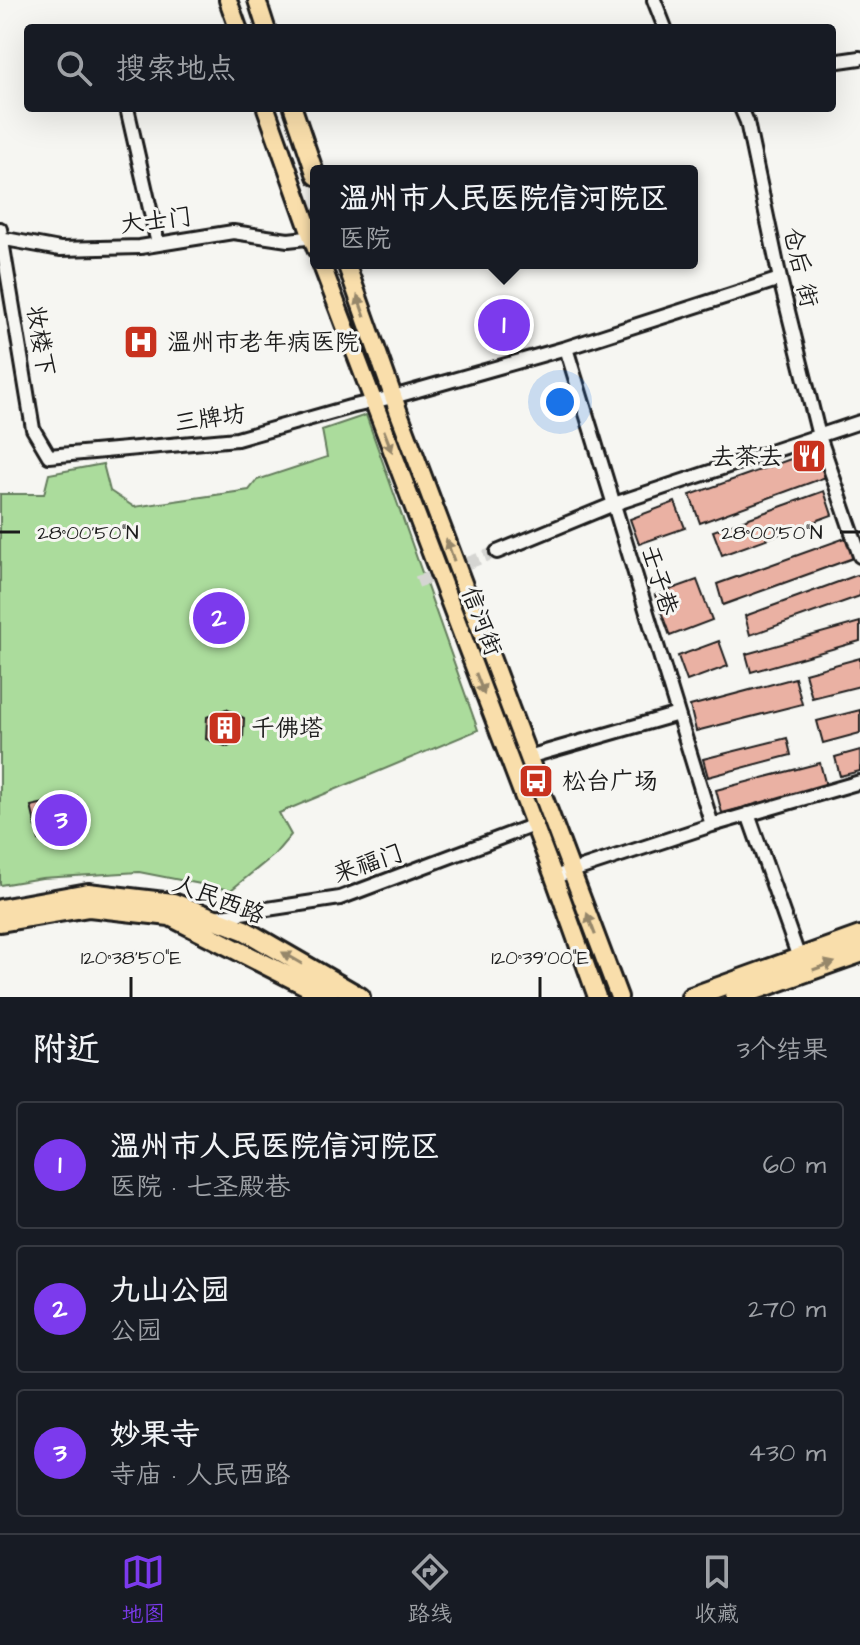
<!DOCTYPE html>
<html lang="zh">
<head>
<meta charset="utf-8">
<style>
  :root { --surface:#171b24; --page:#242831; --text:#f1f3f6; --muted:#9ea1a6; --line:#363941; --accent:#7c3aed }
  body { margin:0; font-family:"Architects Daughter","LXGW WenKai TC",sans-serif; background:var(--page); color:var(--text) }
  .you { position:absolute; left:560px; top:402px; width:28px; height:28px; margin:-20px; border:6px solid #fff; border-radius:50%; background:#1a73e8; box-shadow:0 0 0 12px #1a73e833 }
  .badge { display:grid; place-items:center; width:52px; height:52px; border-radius:50%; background:var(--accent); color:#fff; font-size:26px; font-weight:700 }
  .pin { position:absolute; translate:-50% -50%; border:4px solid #fff; box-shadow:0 2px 8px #0006 }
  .popup { position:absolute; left:310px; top:165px; width:388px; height:104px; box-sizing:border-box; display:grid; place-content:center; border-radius:8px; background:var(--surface); filter:drop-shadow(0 2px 6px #0005); font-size:26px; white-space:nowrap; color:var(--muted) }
  .popup b { font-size:30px; color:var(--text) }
  .popup::after { content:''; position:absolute; left:50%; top:100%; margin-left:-16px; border:16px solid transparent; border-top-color:var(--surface) }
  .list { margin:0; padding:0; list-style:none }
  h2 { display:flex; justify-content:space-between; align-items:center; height:104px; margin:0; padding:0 32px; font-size:34px }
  h2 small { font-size:26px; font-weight:400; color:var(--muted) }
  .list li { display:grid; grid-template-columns:52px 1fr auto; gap:24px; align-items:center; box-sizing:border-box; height:128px; margin:0 16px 16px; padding:0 16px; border:2px solid var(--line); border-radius:8px }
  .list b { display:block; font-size:30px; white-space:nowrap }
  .list p { margin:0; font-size:26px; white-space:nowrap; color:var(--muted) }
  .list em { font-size:26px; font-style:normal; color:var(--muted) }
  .icon { flex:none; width:44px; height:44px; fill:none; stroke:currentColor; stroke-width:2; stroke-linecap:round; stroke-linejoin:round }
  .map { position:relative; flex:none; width:860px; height:997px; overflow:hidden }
  .search { position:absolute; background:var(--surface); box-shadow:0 8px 32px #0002; left:24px; right:24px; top:24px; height:88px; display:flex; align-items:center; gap:20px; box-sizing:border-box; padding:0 28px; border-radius:8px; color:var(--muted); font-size:30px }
  .sheet { height:536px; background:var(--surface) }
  nav { display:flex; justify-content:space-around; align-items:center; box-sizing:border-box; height:112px; border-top:2px solid var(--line); background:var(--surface); font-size:22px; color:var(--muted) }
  nav a { display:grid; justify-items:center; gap:4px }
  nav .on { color:var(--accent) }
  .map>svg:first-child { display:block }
  .green { fill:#abdc9c; stroke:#647c5c; stroke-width:2 }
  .building { fill:#eab1a3; stroke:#1c1c1c; stroke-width:2 }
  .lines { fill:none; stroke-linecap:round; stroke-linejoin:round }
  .minor-tunnel { stroke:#d5d5d2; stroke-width:12; stroke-dasharray:12 6; stroke-linecap:butt }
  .minor-casing { stroke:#1c1c1c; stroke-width:18 }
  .major-casing { stroke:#1c1c1c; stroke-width:22 }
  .highway-casing { stroke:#1c1c1c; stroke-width:24 }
  .minor { stroke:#f6f6f2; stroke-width:12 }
  .major { stroke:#f9deab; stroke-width:16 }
  .highway { stroke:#f9deab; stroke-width:18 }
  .oneway { fill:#96876b }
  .ticks { fill:none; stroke:#1c1c1c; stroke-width:3 }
  .labels { text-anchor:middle; stroke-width:6; stroke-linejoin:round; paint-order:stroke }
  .street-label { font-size:24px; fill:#1c1c1c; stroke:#f6f6f2 }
  .poi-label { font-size:24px; fill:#1c1c1c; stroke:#f6f6f2; text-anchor:start }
  .ticks-label { font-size:20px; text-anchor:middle; fill:#1c1c1c; stroke:#f6f6f2; stroke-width:6; stroke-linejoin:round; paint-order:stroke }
</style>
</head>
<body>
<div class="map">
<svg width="860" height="997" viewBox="0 0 860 997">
  <rect width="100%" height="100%" fill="#f6f6f2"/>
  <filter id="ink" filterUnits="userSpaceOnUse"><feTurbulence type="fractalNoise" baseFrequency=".0125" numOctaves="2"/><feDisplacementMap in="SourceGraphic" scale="16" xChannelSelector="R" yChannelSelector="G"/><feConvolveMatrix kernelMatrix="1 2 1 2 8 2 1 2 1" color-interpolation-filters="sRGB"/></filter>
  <g filter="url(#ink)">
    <path class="green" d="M366,415l112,315 -199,83 12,22 -17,20 -43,35 -92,-18 -97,6 -42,7v-391h44l5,-20 54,-10 7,27 24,16 115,-17 8,-10 70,-23 -5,-27z"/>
    <path class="building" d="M816,450l10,27 -126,46 -10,-28z
      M824,491l8,24 -110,40 -9,-24z
      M675,502l10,26 -46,16 -9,-25z
      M848,537l5,21 -130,47 -6,-21z
      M860,574v22l-110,39 -5,-19z
      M697,580l15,40 -42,16 -15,-41z
      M860,622v19l-109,31 -5,-18z
      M719,641l9,25 -41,15 -9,-25z
      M860,658v28l-48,12 -7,-25z
      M795,678l7,26 -106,27 -6,-25z
      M226,709l18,9 -1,20 -15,9 -22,-8 1,-22z
      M860,710v23l-37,10 -6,-22z
      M787,738l4,17 -83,22 -5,-18z
      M860,750v21l-20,5 -5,-19z
      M820,763l6,23 -104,27 -6,-23z
      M77,796l8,34 -46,10 -8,-34z"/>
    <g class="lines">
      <path class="minor-tunnel" d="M417,582l80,-30"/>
      <g class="minor-casing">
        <path id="minor" d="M654,0l11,28
          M832,62l28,-4
          M127,108l31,136
          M741,108l6,14 33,157 39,157 41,120
          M0,229l33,200 16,27 188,-17 113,-32 43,-10 173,-49 214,-69
          M0,238l60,11 80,-2 93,-15 55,8 28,-3
          M566,348l146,477
          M497,552l117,-48 246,-82
          M528,757l150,-43
          M748,814l51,144
          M554,877l158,-52 148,-43
          M215,917l125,-19 194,-73"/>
      </g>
      <g class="major-casing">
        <path id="major" d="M228,0l10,28
          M257,0l9,28
          M266,108l50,141
          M293,108l23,68
          M321,263l233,614 43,120
          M346,263l53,150 220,584"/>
      </g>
      <g class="highway-casing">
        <path id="highway" d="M0,909l88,-16 85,10 71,27 116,67
          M0,922l89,-15 81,9 159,81
          M691,997l169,-61
          M735,997l125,-44"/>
      </g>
      <use href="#minor" class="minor"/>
      <use href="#major" class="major"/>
      <use href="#highway" class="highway"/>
    </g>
    <defs><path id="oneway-solid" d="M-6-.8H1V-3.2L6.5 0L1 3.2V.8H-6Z" transform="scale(2)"/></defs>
    <g class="oneway">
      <use href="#oneway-solid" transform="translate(361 306) rotate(-109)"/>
      <use href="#oneway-solid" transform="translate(388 441) rotate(69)"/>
      <use href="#oneway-solid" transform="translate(450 550) rotate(-110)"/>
      <use href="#oneway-solid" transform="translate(480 684) rotate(69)"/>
      <use href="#oneway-solid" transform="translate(591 924) rotate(-111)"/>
      <use href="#oneway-solid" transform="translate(292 958) rotate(-150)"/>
      <use href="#oneway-solid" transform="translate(824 966) rotate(-19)"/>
    </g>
  </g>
  <path class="ticks" d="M0,532h20M840,532h20M131,977v20M540,977v20"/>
  <defs>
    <g id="hospital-square" transform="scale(1.8)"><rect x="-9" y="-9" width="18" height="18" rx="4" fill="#c8321e" stroke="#f6f6f2"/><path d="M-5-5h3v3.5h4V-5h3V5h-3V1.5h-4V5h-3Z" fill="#fff"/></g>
    <g id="restaurant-square" transform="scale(1.8)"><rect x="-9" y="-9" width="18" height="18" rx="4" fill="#c8321e" stroke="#f6f6f2"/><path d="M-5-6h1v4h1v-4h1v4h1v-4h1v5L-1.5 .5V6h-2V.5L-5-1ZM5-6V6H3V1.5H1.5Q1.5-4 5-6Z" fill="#fff"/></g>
    <g id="building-square" transform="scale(1.8)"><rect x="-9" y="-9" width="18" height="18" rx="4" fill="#c8321e" stroke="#f6f6f2"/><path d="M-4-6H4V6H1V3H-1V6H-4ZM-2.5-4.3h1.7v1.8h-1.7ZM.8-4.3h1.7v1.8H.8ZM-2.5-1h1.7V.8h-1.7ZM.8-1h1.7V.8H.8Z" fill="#fff"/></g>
    <g id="bus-square" transform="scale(1.8)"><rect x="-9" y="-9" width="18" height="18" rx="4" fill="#c8321e" stroke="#f6f6f2"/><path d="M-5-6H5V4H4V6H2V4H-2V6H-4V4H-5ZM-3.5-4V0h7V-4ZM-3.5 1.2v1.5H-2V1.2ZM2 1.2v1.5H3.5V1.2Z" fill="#fff"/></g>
  </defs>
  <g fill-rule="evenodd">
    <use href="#hospital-square" x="141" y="342"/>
    <use href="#restaurant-square" x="809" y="456"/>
    <use href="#building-square" x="225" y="728"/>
    <use href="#bus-square" x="536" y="781"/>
  </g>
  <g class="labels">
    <g class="street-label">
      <text transform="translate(156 220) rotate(-7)" y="8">大士门</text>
      <text transform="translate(801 267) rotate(77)" y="8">仓后 街</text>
      <text transform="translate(41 341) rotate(81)" y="8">妆楼下</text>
      <text transform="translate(210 418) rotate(-8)" y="8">三牌坊</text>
      <text transform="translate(660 580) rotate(73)" y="8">壬子巷</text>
      <text transform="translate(482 621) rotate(69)" y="8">信河街</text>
      <text transform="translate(368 863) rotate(-19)" y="8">来福门</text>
      <text transform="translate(219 899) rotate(21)" y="8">人民西路</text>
    </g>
    <g class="poi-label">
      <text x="167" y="350">温州市老年病医院</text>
      <text x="783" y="464" text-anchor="end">去茶去</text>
      <text x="251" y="736">千佛塔</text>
      <text x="562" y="789">松台广场</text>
    </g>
  </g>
  <g class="ticks-label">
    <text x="88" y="539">28°00'50"N</text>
    <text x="772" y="539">28°00'50"N</text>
    <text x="131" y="964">120°38'50"E</text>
    <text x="540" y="964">120°39'00"E</text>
  </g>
</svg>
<div class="you"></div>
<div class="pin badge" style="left:504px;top:325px">1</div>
<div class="popup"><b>温州市人民医院信河院区</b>医院</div>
<div class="pin badge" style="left:219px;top:618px">2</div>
<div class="pin badge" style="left:61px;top:820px">3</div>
<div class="search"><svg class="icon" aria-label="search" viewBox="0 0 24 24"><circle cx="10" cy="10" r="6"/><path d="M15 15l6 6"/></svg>搜索地点</div>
</div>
<section class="sheet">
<h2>附近<small>3个结果</small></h2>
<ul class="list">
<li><span class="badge">1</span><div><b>温州市人民医院信河院区</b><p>医院 · 七圣殿巷</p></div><em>60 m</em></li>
<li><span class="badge">2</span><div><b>九山公园</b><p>公园</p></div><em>270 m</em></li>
<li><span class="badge">3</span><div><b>妙果寺</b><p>寺庙 · 人民西路</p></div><em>430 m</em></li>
</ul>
</section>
<nav>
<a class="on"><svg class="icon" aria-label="map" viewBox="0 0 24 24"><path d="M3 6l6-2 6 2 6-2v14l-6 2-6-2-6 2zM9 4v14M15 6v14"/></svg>地图</a>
<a><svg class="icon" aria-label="directions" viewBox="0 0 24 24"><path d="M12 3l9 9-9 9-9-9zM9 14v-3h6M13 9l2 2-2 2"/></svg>路线</a>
<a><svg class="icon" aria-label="saved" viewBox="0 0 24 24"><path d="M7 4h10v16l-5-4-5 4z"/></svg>收藏</a>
</nav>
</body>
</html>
